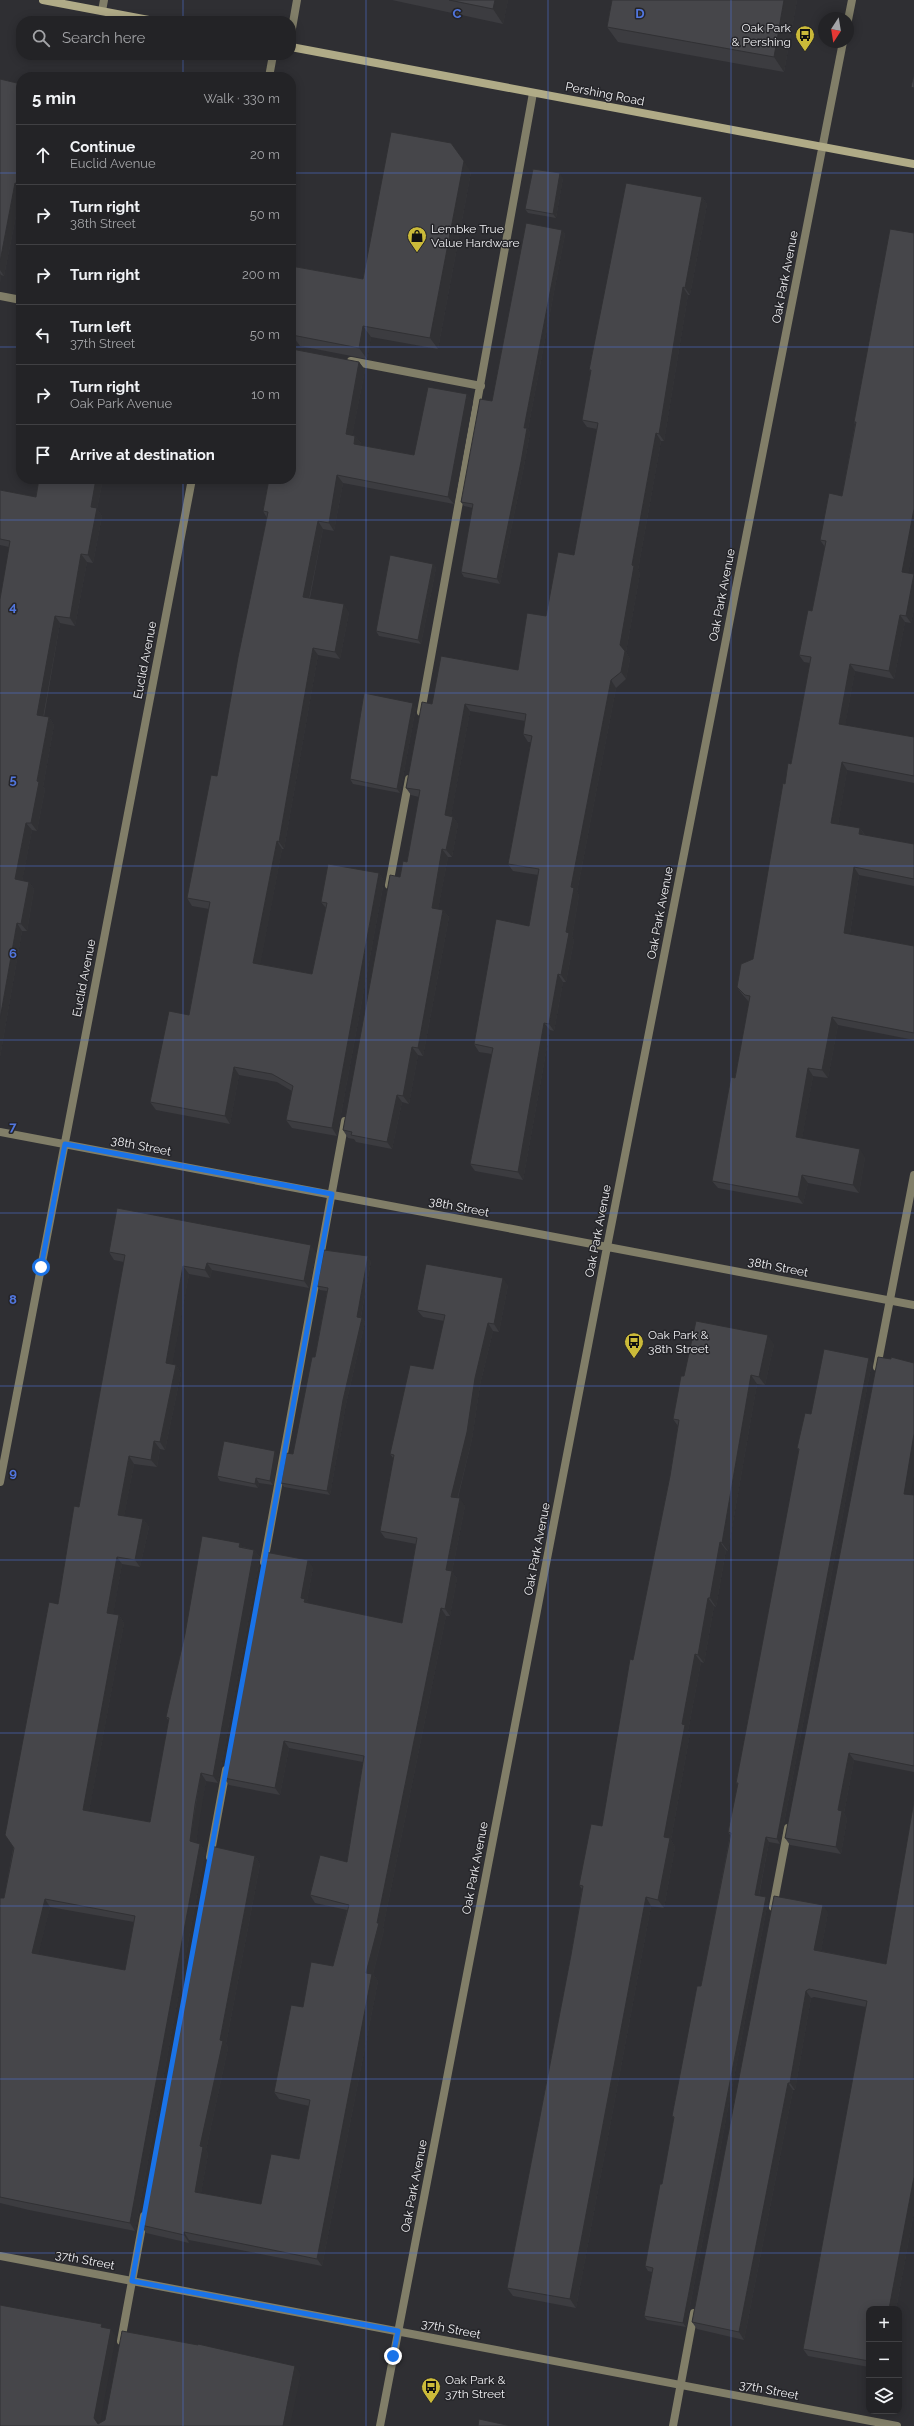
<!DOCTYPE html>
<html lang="en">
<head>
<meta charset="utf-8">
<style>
  :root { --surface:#232326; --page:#2f2f32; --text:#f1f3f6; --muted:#a3a4a7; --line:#404043 }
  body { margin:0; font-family:Raleway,sans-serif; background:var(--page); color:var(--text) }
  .controls { position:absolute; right:12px; bottom:12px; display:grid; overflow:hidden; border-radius:8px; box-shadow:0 2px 10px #0003 }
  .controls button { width:36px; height:36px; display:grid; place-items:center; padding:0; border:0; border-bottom:1px solid var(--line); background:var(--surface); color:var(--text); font:20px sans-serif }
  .compass { position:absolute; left:818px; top:12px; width:36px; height:36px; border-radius:50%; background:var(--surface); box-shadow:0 2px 10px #0003; rotate:192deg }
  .stop { position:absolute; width:12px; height:12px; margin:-9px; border:3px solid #1a73e8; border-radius:50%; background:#fff }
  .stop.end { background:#1a73e8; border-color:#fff; box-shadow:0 1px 4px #0008 }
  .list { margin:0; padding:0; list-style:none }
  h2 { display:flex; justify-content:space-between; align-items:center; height:52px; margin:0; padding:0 16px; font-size:17px }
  h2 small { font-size:13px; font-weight:400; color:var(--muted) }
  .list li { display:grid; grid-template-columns:26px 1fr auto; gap:12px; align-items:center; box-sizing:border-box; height:60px; padding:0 16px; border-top:1px solid var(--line) }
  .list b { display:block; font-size:15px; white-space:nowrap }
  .list p { margin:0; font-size:13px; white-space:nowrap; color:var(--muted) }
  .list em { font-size:13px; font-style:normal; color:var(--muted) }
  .icon { flex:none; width:22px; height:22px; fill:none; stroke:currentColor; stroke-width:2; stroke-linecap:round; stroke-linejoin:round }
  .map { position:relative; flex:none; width:914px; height:2426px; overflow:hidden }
  .search { position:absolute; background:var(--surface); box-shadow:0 2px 10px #0003; left:16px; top:16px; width:280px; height:44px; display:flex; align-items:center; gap:10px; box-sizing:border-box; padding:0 14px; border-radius:16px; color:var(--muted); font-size:15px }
  .panel { position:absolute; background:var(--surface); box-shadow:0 2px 10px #0003; left:16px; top:72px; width:280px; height:412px; border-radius:16px }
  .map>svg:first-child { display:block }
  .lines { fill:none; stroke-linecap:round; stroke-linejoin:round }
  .service { stroke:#817e68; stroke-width:8 }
  .minor { stroke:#817e68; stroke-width:8 }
  .secondary { stroke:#b0ab87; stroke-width:8 }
  .wall { fill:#3c3c40; fill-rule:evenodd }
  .shaded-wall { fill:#313134 }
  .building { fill:#46464a; stroke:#313134; fill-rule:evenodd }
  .route { stroke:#1a73e8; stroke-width:5 }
  .grid { fill:none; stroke:#5176de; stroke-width:1; stroke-opacity:0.55 }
  .labels { text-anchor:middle; stroke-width:3; stroke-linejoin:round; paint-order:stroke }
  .poi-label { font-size:12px; fill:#eeeef1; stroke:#252529; text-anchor:start }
  .street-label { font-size:12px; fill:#eeeef1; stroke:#252529 }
  .grid-label { font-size:13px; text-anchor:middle; font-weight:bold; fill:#5176de; stroke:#252529; stroke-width:3; stroke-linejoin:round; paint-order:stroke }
</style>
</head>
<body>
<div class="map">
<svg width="914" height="2426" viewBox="0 0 914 2426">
  <rect width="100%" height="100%" fill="#2f2f33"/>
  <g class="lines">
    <path class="service" d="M102,11l2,-11
      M0,296l21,4
      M351,361l130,25
      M421,712l112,-619
      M389,885l20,-106
      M877,1367l37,-192
      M264,1562l81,-441
      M210,1857l16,-87
      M773,1907l15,-79
      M121,2341l23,-125
      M673,2426l21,-113"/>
    <path class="minor" d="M848,20l4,-20
      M291,34l6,-34
      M269,77l4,-22
      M0,1132l914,173
      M0,1482l192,-1003
      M0,2256l897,170
      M380,2426l227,-1179 236,-1205"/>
    <path class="secondary" d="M43,0l111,21
      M291,47l623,117"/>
  </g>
  <path class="wall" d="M392,0h116l-5,24z
    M612,0h185l-13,72 -166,-30 -11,-15z
    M0,79l21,5v107l-17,85 -3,-1 -1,8z
    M471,172l-33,177 -67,-12 -4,22 -67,-13 -8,-11 1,-8h-2v-61l72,13z
    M563,178l-7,40 -28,-5 -3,-4z
    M702,197l5,7 -17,91h-2l-24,146h-3l-23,129 2,3 -14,79 4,7 -4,20 -10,9 -39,204 2,3 -7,42 2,3 -8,42h-3l-9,49 -4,-1 -27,150 -48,-9 -5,-7 22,-110 -13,-2 -5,-8 55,-118 9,-51 -25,-4 -5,-7 23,-122h-3l-5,-8 2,-13 -55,-10 -19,105 2,1 5,7 -6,33h-4l-10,52 5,1 6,7 -26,139 -5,-1 -9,49 -7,-2 -10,47 -36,-7 -2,-3 -6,-1 -5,-8 57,-253 7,-15 12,-65 -8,-2 -5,-7 26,-84 86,-34 28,-54 28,-61 23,-126 -10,-2 -5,-7 9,-48 -2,-2z
    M562,230l3,4 -37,195 2,4 -6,33 -24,118 -36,-7 -3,-5 12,-64 -9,-2 -3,-4 31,-101z
    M914,233v311l-6,29 6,1v35l-3,14 -6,-1 -11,57 -39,-8 -10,54 69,12v46l-67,-13 -9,54 22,4 5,7 49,9v42l-55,-11 -9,59 64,12v94l-76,-15 -10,53 -15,-2 -11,62 63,19 -6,36 -51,-10 -5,21 -85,-16 -6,-7 23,-103 14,-76 -7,-8 -5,-7 16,-28 32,-175 6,-20 19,-101 -6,-1 -5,-7 13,-44 13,-64 -5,-7 22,-44 13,-72 -1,-2z
    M359,362l6,8 -13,65 3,1 6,7 -1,2 54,10 53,-61 6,7 -19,103 -111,-21 -9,48 -11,-2 -13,69 39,14 -9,47 -22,-4 -34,194h-2l-22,115 52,10 14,-66 -5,-6 58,-29 5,8 -47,255 -45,-8 -6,-8 6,-29 -15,-9 -38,-7 -9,49 -74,-14 -6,-8 39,-87 20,-106 -17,-3 -5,-8 30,-122 50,-258 -4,-7z
    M39,479h64l-6,30 5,7 -9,47 -6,-1 -12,64 -15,-3 -16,94h5l5,8 -11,62 2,2 -8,42 -5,-1 -10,51 7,1 5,7 -7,42h-5l-22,126 9,-510 -9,-2v-55l36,7z
    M433,564l3,4 -15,76 -42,-8 -3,-5z
    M416,707l-16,86 -47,-9 -3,-5z
    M109,1252h207l-7,36 -97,-18 -2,8 -21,-4 -17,90 4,1 5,8 -16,77 -5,-1 -3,18 -23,-3 -10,52 19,3 6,8 -9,40 -18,-3 -9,50 6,1 5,8 -35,188 61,11 19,-101 -3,-4 77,-170 11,3 6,7 -42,226 -12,-2 -6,32 -4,30 4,1 5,7 -70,380 -106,-21 -29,-7v-305h4l54,-294 21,-97 45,-245 -10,-2zM50,1907l84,15 -9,48 -87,-16z
    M371,1261l-10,56 1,1 3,4 -19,82 -16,91 -46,-8 -3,-4 12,-29 22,-97 12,-66 -7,-1 -3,-4z
    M508,1285l-9,47 -6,-1 -13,54 -8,54 -14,59 7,8 -13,66 5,6 -7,38h-4l-63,312 1,2 -11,44 5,7 -56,285 -133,-26v3l-43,-10 -5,-8 114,-369 5,8 -34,180 2,4 -22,102 2,4 -7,39 60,11 38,-45 10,-53 -30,-7 -5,-7 29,-85 30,-41 14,-56 -32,-7 -5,-8 37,-33 16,-100 -74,-14 -9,47 -51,-10 -5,-7 89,-211 -6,34 1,2 94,20 14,-79 -31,-6 -5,-7 14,-72 -4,-5 43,-85 11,-48 -21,-4 -6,-7z
    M774,1344l-9,41 -8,-1 -29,167 -2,-1 -10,57 -2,-1 -10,57 -3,-1 -13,69 2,2 -19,107 4,7 -11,61 -13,-2 -75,402 -63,-12 -6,-8 64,-333 11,-66 -3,-4 23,-59 31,-166 37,-184 8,-50 -5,-7 11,-43z
    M872,1362l-92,482 -11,-2 -10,54 7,1 2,4 -82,426 -39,-7 -3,-4 8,-44 -4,-1 -3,-5 17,-82 12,-65 -2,-3 29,-130 29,-151 -2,-3 10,-47 -2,-2 63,-332 -2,-3 14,-34z
    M914,1363v110l-4,22h4v277l-60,-12 -10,53 3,6 -6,35 -51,-9 -5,-7z
    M278,1455l-5,30 -14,-2 -1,5 -38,-7 -3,-5z
    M828,1912l-7,39 65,13 28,248 -18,97h-27v58l-61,-11 -5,-7 63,-342 -52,-10 -3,1 -16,92h-2l-49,250 -47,-11 -5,-7z"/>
  <path class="shaded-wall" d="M495,0h13l-5,24 -10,-15z
    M784,0h13l-13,72 -10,-15z
    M464,161l7,11 -33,177 -8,-11z
    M560,173l3,5 -7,40 -3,-4z
    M15,183l6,8 -17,85 -4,-6v-8z
    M702,197l5,7 -17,91 -5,-7z
    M562,230l3,4 -37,195 2,4 -6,33 -24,118 -3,-5 27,-151z
    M0,273l1,2 -1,8z
    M683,287l5,8 -24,146 -5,-7z
    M363,326l8,11 -4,22 -8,-11z
    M359,362l6,8 -14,71 -5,-7z
    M467,394l6,7 -19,103 -6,-7z
    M656,433l5,8 -23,129 2,3 -14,79 4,7 -4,20 -5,-7 -1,-27 12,-80z
    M355,436l6,7 -2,8 -5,-7z
    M337,475l6,8 -9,48 -5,-8z
    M96,479h7l-6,30 5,7 -9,47 -5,-8 3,-48z
    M914,509v35l-7,35 -5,-7z
    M318,521l5,8 -15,75 -5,-7z
    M81,554l6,8 -12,64 -5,-8z
    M433,564l3,4 -15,76 -3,-4z
    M914,574v35l-3,14 -5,-7z
    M344,604l5,8 -9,47 -5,-7z
    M900,615l5,7 -11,57 -5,-8z
    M55,616l5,7 -18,100 -5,-8z
    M313,648l5,7 -34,194 -5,-7z
    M850,664l5,7 -11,60 -5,-7z
    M611,680l5,8 -39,204 2,3 -7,42 2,3 -8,42 -5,-7 10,-88z
    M413,703l3,4 -16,86 -3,-4z
    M465,704l5,7 -20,111 -5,-7z
    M49,717l5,8 -11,62 2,2 -8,42 -6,-8 6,-42z
    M842,762l5,8 -10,61 -6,-8z
    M453,817l5,7 -6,33 -6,-7z
    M26,823l6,7 -11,57 -6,-8z
    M860,828l5,8 -6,-2z
    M277,841l5,8 -23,122 -6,-8z
    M442,849l6,8 -11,58 -5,-7z
    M854,867l5,8 -10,65 -5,-7z
    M379,873l5,8 -47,255 -5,-8z
    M29,882l5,7 -7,42 -6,-7z
    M443,910l6,7 -26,139 -5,-8z
    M17,923l5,8 -22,126v-38z
    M558,974l5,8 -9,49 -5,-7z
    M832,1017l6,8 -10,53 -6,-8z
    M544,1023l6,7 -27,150 -5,-8z
    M412,1047l6,8 -9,49 -6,-8z
    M234,1067l5,8 -9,49 -5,-8z
    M808,1068l5,8 -12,69 -5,-8z
    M397,1095l5,7 -10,47 -5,-7z
    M860,1149l5,8 -6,36 -6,-8z
    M802,1175l6,8 -5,21 -5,-7z
    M311,1245l5,7 -7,36 -5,-7z
    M368,1256l3,5 -11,60 -3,-4z
    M207,1263l5,7 -2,8 -5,-8z
    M183,1266l6,8 -18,97 -5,-8z
    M503,1278l5,7 -9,47 -5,-8z
    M362,1318l3,4 -19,82 -16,91 -3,-4 16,-91z
    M488,1323l5,8 -13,54 -8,54 -16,65 -5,-7 24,-119z
    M768,1335l6,9 -9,41 -6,-8z
    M869,1358l3,4 -92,482 -3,-5z
    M176,1365l5,8 -16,77 -5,-8z
    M751,1375l6,9 -29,167 -6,-8z
    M914,1434v39l-4,28 -6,-7z
    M154,1441l6,8 -3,18 -6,-7z
    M275,1451l3,4 -5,30 -3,-4z
    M129,1456l5,8 -11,58 -5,-7z
    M256,1478l3,5 -1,5 -3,-4z
    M460,1498l5,8 -13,66 5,6 -7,38 -5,-7 1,-39z
    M143,1519l6,8 -9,40 -5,-7z
    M720,1542l6,8 -10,57 -6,-9z
    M240,1543l5,7 -6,-3z
    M254,1550l6,7 -42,226 -5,-7z
    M117,1557l5,7 -10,57 -5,-8z
    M308,1560l5,7 -6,34 3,5v3l-9,-11z
    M708,1598l6,8 -10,57 -6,-8z
    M441,1608l5,8 -63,312 1,2 -11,44 5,7 -56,285 -5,-7 49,-286 11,-50z
    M119,1615l5,8 -36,194 -5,-7z
    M695,1654l6,8 -13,69 2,2 -19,107 4,7 -11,61 -6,-8 6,-63 18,-113z
    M284,1741l5,7 -9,47 -5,-7z
    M849,1753l5,7 -10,53 3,6 -6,35 -5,-7 2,-37z
    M201,1773l5,8 -11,68 -5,-8z
    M766,1837l3,5 -11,57 -3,-4z
    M200,1844l5,7 -70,380 -5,-8z
    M255,1856l5,8 -34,180 2,4 -22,102 2,4 -8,45 -5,-7 5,-46z
    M646,1897l5,9 -75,402 -6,-9z
    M766,1897l2,4 -82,426 -3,-4z
    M45,1899l5,8 -13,53 -5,-7z
    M823,1905l5,7 -8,45 -6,-7z
    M806,1991l5,7 -16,92 -5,-7z
    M788,2083l5,7 -49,250 -5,-8z
    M914,2177v35l-18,97h-7z
    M184,2232l5,8v3l-5,-8z
    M111,2329l5,7 -16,89 -6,-7z
    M295,2366l6,8 -11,52h-7z"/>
  <path class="building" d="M449,0h46l-2,9z
    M612,0h172l-10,57 -167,-30z
    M914,74v14l-3,-1z
    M0,79l21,5v100l-6,-1 -15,79z
    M391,132l60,11 13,18 -34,177 -67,-12 -4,22 -67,-13 3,-17 -4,-1v-51l72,13z
    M533,169l27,4 -7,41 -28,-5z
    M626,183l76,14 -17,91 -2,-1 -24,147 -3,-1 -24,132 2,1 -14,79 5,6 -4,21 -10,8 -40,207 3,1 -8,44 3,1 -8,42 -3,-1 -9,50 -5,-1 -26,149 -48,-8 23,-116 -19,-4 22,-125 33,7 10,-57 -31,-5 24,-128 -9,-2 3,-20 -61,-10 -20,111 8,2 -7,33 -4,-1 -10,59 11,2 -25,138 -6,-1 -9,49 -6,-1 -10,47 -36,-7 1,-3 -9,-2 47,-255 10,2 3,-16 4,1 13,-72 -14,-2 16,-86 10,2 9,-48 77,14 9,-57 19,3 12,-64 16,3 24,-132 -16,-3 9,-50h-2z
    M526,223l36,7 -38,198h3l-6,34 -24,117 -36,-7 12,-68 -12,-2 19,-103 12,2z
    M890,229l24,4v276l-12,63 12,2 -8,42 -6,-1 -11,56 -39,-7 -11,60 75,13v39l-72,-14 -11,61 29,5 -1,6 55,10v35l-60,-12 -10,66 70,13v87l-82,-16 -10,53 -14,-2 -12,69 64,12 -7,36 -51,-10 -4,22 -86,-16 19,-104 4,1 15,-82 -5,-1 -8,-8 4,-23 12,-5 30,-176 2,1 3,-21 3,1 20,-107 -12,-2 9,-45 4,1 14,-70 -6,-1 9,-47 13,3 14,-74h-2z
    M292,349l67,13 -13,72 9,2 -1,8 60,11 14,-68 39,7 -19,103 -111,-22 -8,48 -11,-2 -15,76 41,7 -9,48 -22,-4 -34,194 -2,-1 -24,122 59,11 15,-71 -6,-1 7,-38 51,9 -47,255 -46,-8 7,-34 -21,-12 -38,-7 -9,49 -75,-14 19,-91 20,4 21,-113 -23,-4 24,-123 6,1 21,-119 30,-145 -5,-1 6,-32h22v-123z
    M39,479h57l-5,28 6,1 -9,47 -7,-1 -11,64 -15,-2 -18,99 12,2 -12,64 2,1 -8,41h-5l-11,56 14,3 -8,42 -4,-1 -17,96v-420l10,-58 -10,-2v-49l36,7z
    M390,555l43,9 -15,76 -42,-9z
    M364,693l49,10 -16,86 -47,-10z
    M117,1208l194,37 -7,36 -97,-18 -2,7 -22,-4 -17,97 10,2 -16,77 -6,-1 -3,19 -22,-4 -11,59 25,4 -8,41 -18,-3 -10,56 12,2 -36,195 67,12 19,-104 -3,-1 19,-83 17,-98 38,7 -1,4 15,3 -41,226 -12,-3 -6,32 -5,36 10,3 -70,379 -106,-21 -24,-5v-299h4l10,-50 -9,-13 44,-233 9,2 16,-98 5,1 46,-252 -16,-3zM45,1899l90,17 -10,54 -93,-17z
    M324,1250l44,6 -11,61 5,1 -19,82 -16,91 -46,-8 5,-30 7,1 19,-97h3l13,-69 -11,-2z
    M426,1264l77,14 -9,46 -6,-1 -13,55 -8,54 -16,65 9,1 -14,72 6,1 -7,38 -4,-1 -64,315h2l-13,50 6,1 -55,285 -133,-27v3l-43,-10 70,-379 44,10 -35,184 3,1 -23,105 3,1 -8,45 66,12 10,-50 28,5 11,-59 -36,-8 17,-87 12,2 8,-45 22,4 16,-61 -39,-10 10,-40 27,7 17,-106 -80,-15 -9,47 -51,-10 41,-226 43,8 -7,38 4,1 -1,3 98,21 15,-85 -37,-7 14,-76 -4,-1 20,-89 23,4 12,-54 -28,-5z
    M696,1321l72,14 -9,42 -8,-2 -29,168 -2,-1 -10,56h-2l-10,57 -3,-1 -13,70 3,1 -21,112 6,1 -12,62 -12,-3 -76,402 -63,-11 64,-333 12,-69 -4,-1 12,-61 11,2 28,-167 3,1 37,-184 9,-56 -6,-1 8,-43h3z
    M824,1349l45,9 -92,481 -11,-2 -11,58 11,2 -83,426 -39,-7 9,-48 -8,-2 15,-82h2l12,-67 -2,-1 25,-130h4l30,-153 -3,-1 10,-49h-2l63,-334 -2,-1 8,-35 6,1z
    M878,1357l13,2v-2l23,6v71l-10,60 10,1v271l-65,-13 -11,57 4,1 -6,36 -51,-9z
    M224,1441l51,10 -5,30 -14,-3 -1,6 -38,-8z
    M914,1801v376l-25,132h-20v52l-66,-12 64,-348 -58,-12 -3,2 -16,92h-2l-49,249 -47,-10 82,-426 49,9 -9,45 72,14z
    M0,2305l102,19 -1,3 10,2 -17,89 4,6 7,-4 17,-89 76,14v-1l97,22 -12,60h-283z
    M479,2419l32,7h-33z"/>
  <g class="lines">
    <path class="route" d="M41,1267l24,-123 267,50 -200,1087 266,50 -5,25"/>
  </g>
  <path class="grid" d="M183,0v21M366,0v2426M548,0v2426M731,0v2426M183,55v22M0,173h21M291,173h623M0,347h21M291,347h623M183,479v1947M0,520h914M0,693h914M0,866h914M0,1040h914M0,1213h914M0,1386h914M0,1560h914M0,1733h914M0,1906h914M0,2079h914M0,2253h914"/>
  <defs>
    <g id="bus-pin" transform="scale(1)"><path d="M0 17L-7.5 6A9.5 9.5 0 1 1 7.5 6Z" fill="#cbba39" stroke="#252529"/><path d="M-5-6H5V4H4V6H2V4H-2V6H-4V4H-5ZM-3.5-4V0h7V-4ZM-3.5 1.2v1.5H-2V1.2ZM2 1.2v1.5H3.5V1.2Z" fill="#111"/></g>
    <g id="shop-pin" transform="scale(1)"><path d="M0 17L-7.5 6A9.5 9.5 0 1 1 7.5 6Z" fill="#cbba39" stroke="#252529"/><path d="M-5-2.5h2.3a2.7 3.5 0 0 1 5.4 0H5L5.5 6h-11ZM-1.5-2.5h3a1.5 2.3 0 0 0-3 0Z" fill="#111"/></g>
  </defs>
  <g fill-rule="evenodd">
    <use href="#bus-pin" x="805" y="35"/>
    <use href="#shop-pin" x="417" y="236"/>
    <use href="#bus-pin" x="634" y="1342"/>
    <use href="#bus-pin" x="431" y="2387"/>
  </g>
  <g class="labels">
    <g class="poi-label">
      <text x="791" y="32" text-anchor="end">Oak Park<tspan x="791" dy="14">&amp; Pershing</tspan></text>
      <text x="431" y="233">Lembke True<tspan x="431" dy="14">Value Hardware</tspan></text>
      <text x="648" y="1339">Oak Park &amp;<tspan x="648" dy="14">38th Street</tspan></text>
      <text x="445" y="2384">Oak Park &amp;<tspan x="445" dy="14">37th Street</tspan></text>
    </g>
    <g class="street-label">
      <text transform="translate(605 94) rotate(11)" y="4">Pershing Road</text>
      <text transform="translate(785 277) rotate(-79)" y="4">Oak Park Avenue</text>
      <text transform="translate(722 595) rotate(-79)" y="4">Oak Park Avenue</text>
      <text transform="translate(145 660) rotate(-79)" y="4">Euclid Avenue</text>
      <text transform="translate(660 913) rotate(-79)" y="4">Oak Park Avenue</text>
      <text transform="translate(84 978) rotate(-79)" y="4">Euclid Avenue</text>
      <text transform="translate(141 1146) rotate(11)" y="4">38th Street</text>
      <text transform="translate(459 1207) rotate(11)" y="4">38th Street</text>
      <text transform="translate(598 1231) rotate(-79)" y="4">Oak Park Avenue</text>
      <text transform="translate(778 1267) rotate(11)" y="4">38th Street</text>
      <text transform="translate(537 1549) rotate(-79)" y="4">Oak Park Avenue</text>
      <text transform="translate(475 1868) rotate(-79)" y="4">Oak Park Avenue</text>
      <text transform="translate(414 2186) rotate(-79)" y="4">Oak Park Avenue</text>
      <text transform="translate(85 2260) rotate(11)" y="4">37th Street</text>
      <text transform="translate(451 2329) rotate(11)" y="4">37th Street</text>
      <text transform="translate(769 2390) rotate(11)" y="4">37th Street</text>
    </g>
  </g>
  <g class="grid-label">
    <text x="457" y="18">C</text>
    <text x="640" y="18">D</text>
    <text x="13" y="611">4</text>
    <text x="13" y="784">5</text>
    <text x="13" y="958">6</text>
    <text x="13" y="1131">7</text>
    <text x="13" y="1304">8</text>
    <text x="13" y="1477">9</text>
  </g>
</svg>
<div class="controls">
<button>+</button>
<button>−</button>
<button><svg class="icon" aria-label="layers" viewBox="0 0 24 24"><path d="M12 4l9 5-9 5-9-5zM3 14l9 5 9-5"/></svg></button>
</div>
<svg class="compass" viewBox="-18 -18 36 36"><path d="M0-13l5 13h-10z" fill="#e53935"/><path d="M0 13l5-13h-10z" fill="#a3a4a7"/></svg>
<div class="stop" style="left:41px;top:1267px"></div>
<div class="stop end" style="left:393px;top:2356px"></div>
<div class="search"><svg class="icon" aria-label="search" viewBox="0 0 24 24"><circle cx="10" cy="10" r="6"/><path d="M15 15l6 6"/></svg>Search here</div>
<section class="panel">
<h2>5 min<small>Walk · 330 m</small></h2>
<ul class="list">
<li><svg class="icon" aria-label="ahead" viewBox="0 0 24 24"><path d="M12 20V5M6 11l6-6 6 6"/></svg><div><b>Continue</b><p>Euclid Avenue</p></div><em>20 m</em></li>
<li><svg class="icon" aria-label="right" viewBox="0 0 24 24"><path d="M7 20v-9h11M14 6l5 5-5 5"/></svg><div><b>Turn right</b><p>38th Street</p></div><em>50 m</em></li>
<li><svg class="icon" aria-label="right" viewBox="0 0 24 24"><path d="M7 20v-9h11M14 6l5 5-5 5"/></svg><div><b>Turn right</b></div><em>200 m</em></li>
<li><svg class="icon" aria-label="left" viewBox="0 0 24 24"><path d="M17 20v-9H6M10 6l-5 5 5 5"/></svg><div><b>Turn left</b><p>37th Street</p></div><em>50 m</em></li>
<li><svg class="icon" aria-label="right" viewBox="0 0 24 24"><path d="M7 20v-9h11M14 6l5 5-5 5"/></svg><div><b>Turn right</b><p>Oak Park Avenue</p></div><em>10 m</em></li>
<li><svg class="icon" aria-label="arrive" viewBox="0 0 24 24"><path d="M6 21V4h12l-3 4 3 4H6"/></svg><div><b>Arrive at destination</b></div></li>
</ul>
</section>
</div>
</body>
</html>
